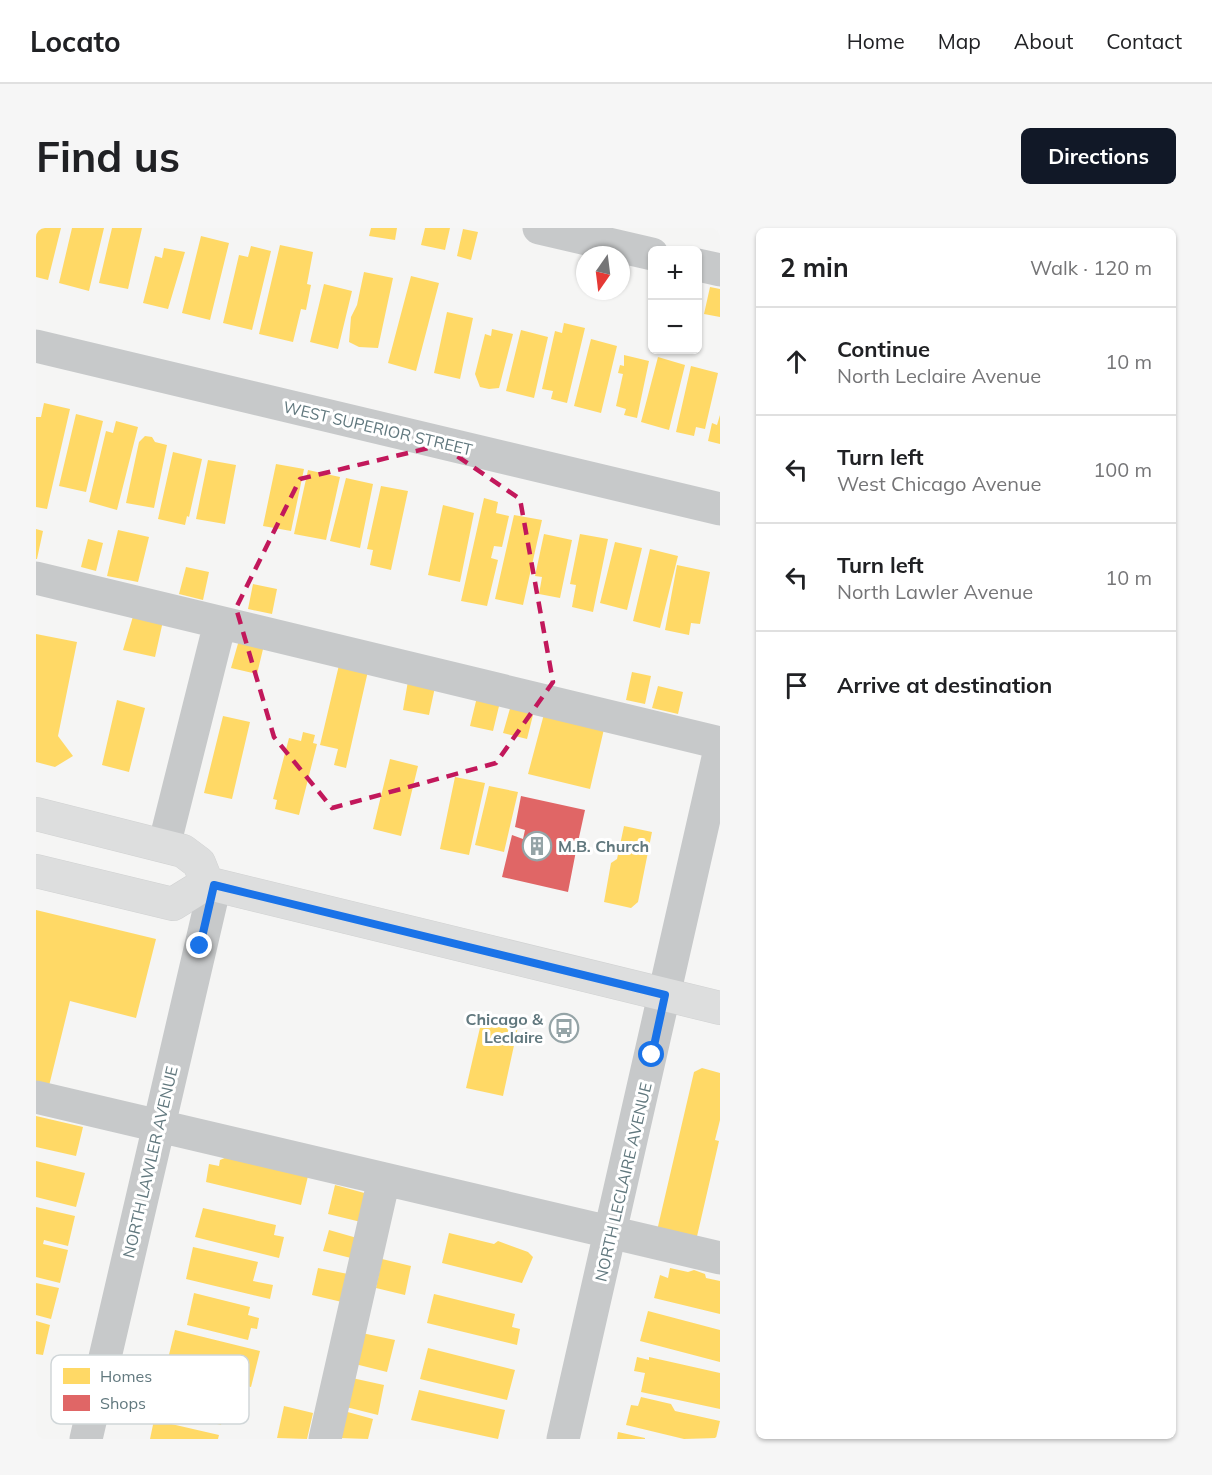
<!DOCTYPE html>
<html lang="en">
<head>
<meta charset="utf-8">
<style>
  :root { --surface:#fff; --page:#f6f6f6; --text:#202124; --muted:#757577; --line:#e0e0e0; --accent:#111827 }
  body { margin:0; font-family:Mulish,sans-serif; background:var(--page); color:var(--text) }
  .controls { position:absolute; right:18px; top:18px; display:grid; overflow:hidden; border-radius:9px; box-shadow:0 2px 4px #0004 }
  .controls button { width:54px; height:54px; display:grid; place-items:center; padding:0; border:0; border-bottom:2px solid var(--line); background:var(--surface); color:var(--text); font:30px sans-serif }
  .compass { position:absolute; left:540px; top:18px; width:54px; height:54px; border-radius:50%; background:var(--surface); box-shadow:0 2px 4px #0004; rotate:194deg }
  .stop { position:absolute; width:18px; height:18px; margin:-14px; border:4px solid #1a73e8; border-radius:50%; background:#fff }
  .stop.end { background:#1a73e8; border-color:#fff; box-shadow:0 2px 6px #0008 }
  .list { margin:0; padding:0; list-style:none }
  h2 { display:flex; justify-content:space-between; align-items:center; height:78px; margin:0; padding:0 24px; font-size:26px }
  h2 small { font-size:20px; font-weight:400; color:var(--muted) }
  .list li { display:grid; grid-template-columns:39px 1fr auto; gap:18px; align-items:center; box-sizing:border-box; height:108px; padding:0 24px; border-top:2px solid var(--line) }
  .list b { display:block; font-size:22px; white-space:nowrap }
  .list p { margin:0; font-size:20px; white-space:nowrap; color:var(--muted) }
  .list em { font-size:20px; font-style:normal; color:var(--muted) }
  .icon { flex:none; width:33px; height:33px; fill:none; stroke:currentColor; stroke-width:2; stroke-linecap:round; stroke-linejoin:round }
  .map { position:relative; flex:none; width:684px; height:1211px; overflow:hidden; border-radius:9px }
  header { display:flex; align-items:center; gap:36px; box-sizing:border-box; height:84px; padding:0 30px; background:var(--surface); border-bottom:2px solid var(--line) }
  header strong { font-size:28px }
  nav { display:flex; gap:33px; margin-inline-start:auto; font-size:21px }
  .intro { display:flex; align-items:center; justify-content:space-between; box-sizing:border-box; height:144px; padding:0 36px }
  h1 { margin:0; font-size:42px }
  .button { padding:15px 27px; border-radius:9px; background:var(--accent); color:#fff; font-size:21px; font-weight:700 }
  main { display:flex; gap:36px; padding:0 36px }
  aside { flex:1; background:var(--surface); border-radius:9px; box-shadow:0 2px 4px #0004 }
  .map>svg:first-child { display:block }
  .homes { fill:#ffd966 }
  .shops { fill:#e06666 }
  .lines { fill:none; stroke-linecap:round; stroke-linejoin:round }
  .major-casing { stroke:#d1d2d2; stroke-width:34 }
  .minor { stroke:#c7c9ca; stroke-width:33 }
  .major { stroke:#dddede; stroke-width:33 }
  .route { stroke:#1a73e8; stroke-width:8 }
  .marked { fill:none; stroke:#c2185b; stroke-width:4.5; stroke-dasharray:12 8; stroke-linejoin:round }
  .labels { text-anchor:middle; stroke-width:6; stroke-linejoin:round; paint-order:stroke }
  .street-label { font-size:16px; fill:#61787e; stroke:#fff }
  .poi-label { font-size:16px; font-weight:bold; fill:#61787e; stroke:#fff; text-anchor:start }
  .key { fill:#fff; stroke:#d0d6d8; stroke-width:1.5 }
  .key-label { font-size:16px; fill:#61787e }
</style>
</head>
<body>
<header>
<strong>Locato</strong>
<nav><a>Home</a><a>Map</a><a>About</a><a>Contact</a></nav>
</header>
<div class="intro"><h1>Find us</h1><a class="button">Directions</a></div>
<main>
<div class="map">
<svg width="684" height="1211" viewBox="0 0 684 1211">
  <rect width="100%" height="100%" fill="#f5f5f4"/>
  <path class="homes" d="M0,0h25l-13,52 -12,-3z
    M36,0h32l-15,63 -30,-8z
    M76,0h30l-14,61 -29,-6z
    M335,0h26l-2,12 -26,-4z
    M389,0h25l-5,22 -24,-5z
    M427,1l15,3 -7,28 -14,-4z
    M165,8l28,7 -19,77 -28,-7z
    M244,17l33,7 -6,32 4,1 -5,25 -5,-1 -8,33 -34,-8z
    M215,18l20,5 -19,79 -29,-7 16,-68 9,2z
    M128,20l21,4 -17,57 -25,-6 12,-47 7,2z
    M328,44l29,6 -15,70 -19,-1 -10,-5 2,-25 6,-12z
    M375,48l28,7 -23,88 -28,-8z
    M288,56l28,7 -14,58 -28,-7z
    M674,59l10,2v28l-16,-3z
    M411,84l26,6 -13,61 -26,-6z
    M528,95l21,5 -18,75 -16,-4 2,-8 -11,-2 13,-58 7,2z
    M456,101l21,5 -14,54 -10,1 -9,-2 -5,-13 10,-40 6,2z
    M485,102l27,7 -14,61 -28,-7z
    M555,111l26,7 -16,67 -27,-7z
    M588,127l25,6 -12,57 -13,-3 2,-6 -10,-3 7,-32 -5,-1 2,-8 4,1z
    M622,129l27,8 -16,65 -28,-8z
    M655,138l27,7 -13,56 -9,-2 -2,9 -18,-4z
    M8,175l26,6 -23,100 -11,-2v-90h5z
    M40,186l27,7 -17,71 -27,-6z
    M684,187v29l-12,-3 4,-18 5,2z
    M80,193l22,6 -21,83 -28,-8 17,-71 7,2z
    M109,208l7,1 3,5 12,3 -13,63 -28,-5 13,-61z
    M137,224l29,7 -13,58 -2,-1 -2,9 -27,-6z
    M172,232l28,5 -11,59 -29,-5z
    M240,236l28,5 -13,62 -28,-5z
    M272,242l32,7 -14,63 -32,-6z
    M310,250l27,6 -13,64 -30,-7z
    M345,258l27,5 -17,79 -21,-5 3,-15 -6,-1z
    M448,270l14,4 -2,11 13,3 -7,31 -8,-1 -3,12 7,2 -11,46 -26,-5z
    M407,277l31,8 -14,69 -32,-7z
    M478,287l28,5 -19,85 -28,-6z
    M0,301l7,2 -6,28h-1z
    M82,302l31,7 -11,45 -31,-6z
    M508,306l28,6 -12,58 -21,-4 3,-17 -7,-1z
    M544,306l28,5 -15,73 -21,-5 4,-22 -6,-1z
    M52,311l15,4 -7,28 -15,-4z
    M579,314l27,6 -15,62 -27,-7z
    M614,321l28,7 -18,72 -27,-7z
    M641,337l33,7 -10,52 -9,-1 -2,12 -24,-5z
    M150,339l23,5 -6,28 -24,-6z
    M217,356l24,5 -5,25 -24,-5z
    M98,385l29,8 -8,36 -32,-7z
    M0,406l41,8 -19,94 15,20 -18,11 -19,-5z
    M203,412l25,5 -7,29 -26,-6z
    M303,437l29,6 -22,97 -12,-3 4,-16 -18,-4z
    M596,444l19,4 -6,28 -19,-4z
    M372,453l27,6 -6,28 -26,-5z
    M622,458l25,6 -5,22 -26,-6z
    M441,469l23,5 -7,29 -23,-5z
    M81,472l28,8 -16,64 -27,-7z
    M475,477l23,6 -7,28 -24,-6z
    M508,486l60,15 -14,60 -62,-15z
    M187,488l27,6 -18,77 -28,-6z
    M267,504l12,3 -2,8 4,1 -18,71 -24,-6 2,-9 -4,-1 16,-61 12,3z
    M354,531l28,7 -17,70 -28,-7z
    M419,549l30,6 -16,72 -29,-6z
    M453,558l29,6 -14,60 -29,-7z
    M588,598l28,6 -14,70 -7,6 -27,-6 7,-39 6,-4z
    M0,682l120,29 -20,79 -66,-17 -22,89 -12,-3z
    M446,791l36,8 -15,69 -37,-8z
    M666,840l18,5v47l-5,20 4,1 -24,104 -39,-10 38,-163z
    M0,888l47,11 -7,29 -40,-9z
    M191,929l81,19 -7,29 -95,-23 3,-18 10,2 1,-6z
    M0,933l49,12 -9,34 -40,-10z
    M299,957l33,9 -7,28 -33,-8z
    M0,979l39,9 -7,30 -24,-6 -1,4 25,6 -8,33 -24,-6z
    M167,980l73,17 -2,10 10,2 -5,21 -84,-21z
    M293,1002l28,8 -6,20 -28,-7z
    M413,1005l45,11 4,-3 30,11 5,5 -11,26 -80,-20z
    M157,1019l65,15 -5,19 20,4 -3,14 -84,-20z
    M346,1031l29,7 -6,29 -29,-7z
    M282,1040l30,6 -6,28 -30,-7z
    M634,1040l18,4 6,-2 11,4 1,4 14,3v33l-66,-16 6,-23 8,3z
    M0,1055l23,5 -8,31 -15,-4z
    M158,1065l56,14 -2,8 11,3 -2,11 -6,-1 -3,12 -61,-15z
    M398,1066l81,20 -3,13 8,2 -3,16 -90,-22z
    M612,1083l72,19v32l-80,-21z
    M0,1093l14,4 -7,30 -7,-1z
    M139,1102l85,21 -9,36 -85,-20z
    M326,1105l33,7 -8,32 -32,-8z
    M392,1120l87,22 -8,30 -87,-21z
    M601,1129l12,3v-3l71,16v36l-79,-17 4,-19 -11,-2z
    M316,1150l32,7 -6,30 -32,-8z
    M128,1151l65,15 -8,31 -64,-16z
    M383,1162l86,20 -7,29 -87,-19z
    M605,1169l30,7 4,7 45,10 -4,17 -32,1 -58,-14 5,-20 7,1z
    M248,1178l29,7 -6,26 -30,-1z
    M308,1183l29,8 -5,20 -29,-1z
    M118,1192l65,15 -1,4h-68z
    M582,1204l27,6v1h-28z"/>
  <path class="shops" d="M485,568l64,14 -7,32 -11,-3 -3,10 12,2 -8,41 -66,-15 10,-42 11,4 2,-9 -10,-3z"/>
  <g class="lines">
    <g class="major-casing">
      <path id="major" d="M0,586l147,37 16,12 8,20
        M0,643l137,33 34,-21 8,2 505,123"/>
    </g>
    <path class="minor" d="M503,0l113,26
      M662,37l22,5
      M0,118l684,163
      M0,350l684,165
      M128,618l56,-223
      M0,869l684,161
      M50,1211l129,-554
      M289,1211l59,-260
      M527,1211l157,-690"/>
    <use href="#major" class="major"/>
  </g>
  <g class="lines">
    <path class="route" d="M164,718l14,-61 451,110 -13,60"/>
  </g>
  <path class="marked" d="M405,217l79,54 33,183 -57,81 -164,45 -58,-71 -38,-129 64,-129z"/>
  <defs>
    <g id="building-ring" transform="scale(1.5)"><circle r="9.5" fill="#fff" stroke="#95a4a7" stroke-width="1.5"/><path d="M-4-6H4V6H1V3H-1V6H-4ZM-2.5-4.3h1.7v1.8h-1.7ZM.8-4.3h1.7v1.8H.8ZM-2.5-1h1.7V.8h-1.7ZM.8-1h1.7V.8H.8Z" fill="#95a4a7"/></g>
    <g id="bus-ring" transform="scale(1.5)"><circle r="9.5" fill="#fff" stroke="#95a4a7" stroke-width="1.5"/><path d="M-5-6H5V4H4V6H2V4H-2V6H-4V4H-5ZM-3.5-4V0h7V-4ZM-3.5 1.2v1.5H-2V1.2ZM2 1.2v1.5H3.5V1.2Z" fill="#95a4a7"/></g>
  </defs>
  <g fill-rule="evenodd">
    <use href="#building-ring" x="501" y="618"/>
    <use href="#bus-ring" x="528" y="800"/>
  </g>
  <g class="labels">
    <g class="street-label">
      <text transform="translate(342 200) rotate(13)" y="6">WEST SUPERIOR STREET</text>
      <text transform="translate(114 934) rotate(-77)" y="6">NORTH LAWLER AVENUE</text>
      <text transform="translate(587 954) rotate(-77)" y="6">NORTH LECLAIRE AVENUE</text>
    </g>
    <g class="poi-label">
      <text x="522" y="624">M.B. Church</text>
      <text x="507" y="797" text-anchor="end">Chicago &amp;<tspan x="507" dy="18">Leclaire</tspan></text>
    </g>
  </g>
  <rect x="15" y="1127" width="198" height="69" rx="9" class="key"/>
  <rect x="27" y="1140" width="27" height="16" fill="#ffd966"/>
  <rect x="27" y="1167" width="27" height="16" fill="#e06666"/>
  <g class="key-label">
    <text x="64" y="1154">Homes</text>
    <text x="64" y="1181">Shops</text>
  </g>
</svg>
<div class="controls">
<button>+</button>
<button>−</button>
</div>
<svg class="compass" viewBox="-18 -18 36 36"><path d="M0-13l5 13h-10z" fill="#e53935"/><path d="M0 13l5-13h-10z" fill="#757577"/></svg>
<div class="stop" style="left:616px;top:827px"></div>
<div class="stop end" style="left:164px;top:718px"></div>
</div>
<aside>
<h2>2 min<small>Walk · 120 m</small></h2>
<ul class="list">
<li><svg class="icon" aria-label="ahead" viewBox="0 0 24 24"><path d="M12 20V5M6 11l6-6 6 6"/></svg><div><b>Continue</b><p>North Leclaire Avenue</p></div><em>10 m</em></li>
<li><svg class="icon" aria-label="left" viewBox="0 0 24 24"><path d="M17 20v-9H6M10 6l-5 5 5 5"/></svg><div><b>Turn left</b><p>West Chicago Avenue</p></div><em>100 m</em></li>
<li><svg class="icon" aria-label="left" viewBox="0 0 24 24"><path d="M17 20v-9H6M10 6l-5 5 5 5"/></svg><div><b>Turn left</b><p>North Lawler Avenue</p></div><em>10 m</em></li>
<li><svg class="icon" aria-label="arrive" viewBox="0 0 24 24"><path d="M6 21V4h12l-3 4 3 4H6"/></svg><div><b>Arrive at destination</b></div></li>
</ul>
</aside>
</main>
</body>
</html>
